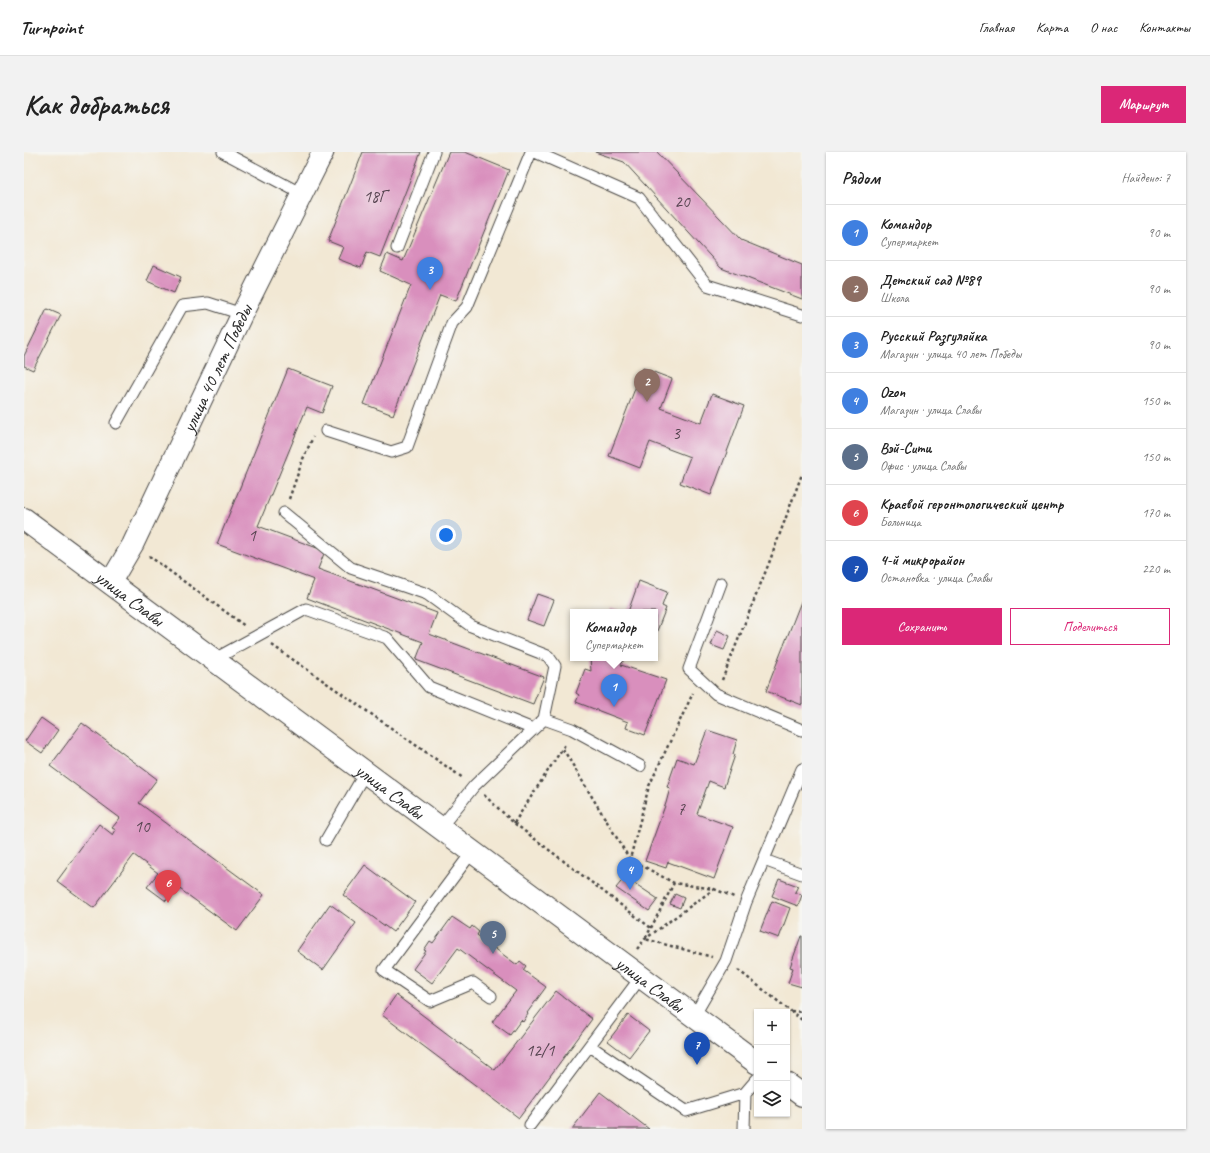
<!DOCTYPE html>
<html lang="ru">
<head>
<meta charset="utf-8">
<style>
  :root { --surface:#fff; --page:#f2f2f2; --text:#222; --muted:#767676; --line:#e0e0e0; --accent:#db2777 }
  body { margin:0; font-family:Caveat,sans-serif; background:var(--page); color:var(--text) }
  .controls { position:absolute; right:12px; bottom:12px; display:grid; overflow:hidden; border-radius:0px; box-shadow:0 1px 3px #0004 }
  .controls button { width:36px; height:36px; display:grid; place-items:center; padding:0; border:0; border-bottom:1px solid var(--line); background:var(--surface); color:var(--text); font:20px sans-serif }
  .you { position:absolute; left:422px; top:383px; width:14px; height:14px; margin:-10px; border:3px solid #fff; border-radius:50%; background:#1a73e8; box-shadow:0 0 0 6px #1a73e833 }
  .badge { display:grid; place-items:center; width:26px; height:26px; border-radius:50%; background:var(--accent); color:#fff; font-size:13px; font-weight:700 }
  .pin { position:absolute; translate:-50% -33px; filter:drop-shadow(0 1px 2px #0008) }
  .pin::after { content:''; position:absolute; top:21px; width:14px; height:12px; background:inherit; clip-path:polygon(0 0,100% 0,50% 100%) }
  .popup { position:absolute; left:546px; top:457px; width:88px; height:52px; box-sizing:border-box; display:grid; place-content:center; border-radius:0px; background:var(--surface); filter:drop-shadow(0 1px 3px #0005); font-size:13px; white-space:nowrap; color:var(--muted) }
  .popup b { font-size:15px; color:var(--text) }
  .popup::after { content:''; position:absolute; left:50%; top:100%; margin-left:-8px; border:8px solid transparent; border-top-color:var(--surface) }
  .list { margin:0; padding:0; list-style:none }
  h2 { display:flex; justify-content:space-between; align-items:center; height:52px; margin:0; padding:0 16px; font-size:17px }
  h2 small { font-size:13px; font-weight:400; color:var(--muted) }
  .list li { display:grid; grid-template-columns:26px 1fr auto; gap:12px; align-items:center; box-sizing:border-box; height:56px; padding:0 16px; border-top:1px solid var(--line) }
  .list b { display:block; font-size:15px; white-space:nowrap }
  .list p { margin:0; font-size:13px; white-space:nowrap; color:var(--muted) }
  .list em { font-size:13px; font-style:normal; color:var(--muted) }
  .actions { display:flex; gap:8px; padding:12px 16px }
  .actions a { flex:1; padding:9px 0; border:1px solid var(--accent); border-radius:0px; text-align:center; font-size:14px; color:var(--accent) }
  .actions .main { background:var(--accent); color:#fff }
  .icon { flex:none; width:22px; height:22px; fill:none; stroke:currentColor; stroke-width:2; stroke-linecap:round; stroke-linejoin:round }
  .map { position:relative; flex:none; width:778px; height:977px; overflow:hidden; border-radius:0px }
  header { display:flex; align-items:center; gap:24px; box-sizing:border-box; height:56px; padding:0 20px; background:var(--surface); border-bottom:1px solid var(--line) }
  header strong { font-size:19px }
  nav { display:flex; gap:22px; margin-inline-start:auto; font-size:14px }
  .intro { display:flex; align-items:center; justify-content:space-between; box-sizing:border-box; height:96px; padding:0 24px }
  h1 { margin:0; font-size:28px }
  .button { padding:10px 18px; border-radius:0px; background:var(--accent); color:#fff; font-size:14px; font-weight:700 }
  main { display:flex; gap:24px; padding:0 24px }
  aside { flex:1; background:var(--surface); border-radius:0px; box-shadow:0 1px 3px #0004 }
  .map>svg:first-child { display:block }
  .building { fill:#d98fbd }
  .lines { fill:none; stroke-linecap:round; stroke-linejoin:round }
  .service-casing { stroke:#494744; stroke-width:13 }
  .minor-casing { stroke:#494744; stroke-width:23 }
  .secondary-casing { stroke:#494744; stroke-width:24 }
  .path { stroke:#494744; stroke-width:2.5; stroke-dasharray:3 3; stroke-linecap:butt }
  .service { stroke:#fff; stroke-width:11 }
  .minor { stroke:#fff; stroke-width:21 }
  .secondary { stroke:#fff; stroke-width:22 }
  .labels { text-anchor:middle; stroke-width:3; stroke-linejoin:round; paint-order:stroke }
  .number-label { font-size:17px; fill:#564450 }
  .street-label { font-size:19px; fill:#2b2b2b; stroke:#f6f6f2 }
</style>
</head>
<body>
<header>
<strong>Turnpoint</strong>
<nav><a>Главная</a><a>Карта</a><a>О нас</a><a>Контакты</a></nav>
</header>
<div class="intro"><h1>Как добраться</h1><a class="button">Маршрут</a></div>
<main>
<div class="map">
<svg width="778" height="977" viewBox="0 0 778 977">
  <rect width="100%" height="100%" fill="#f6f6f2"/>
  <filter id="ink" filterUnits="userSpaceOnUse"><feTurbulence type="fractalNoise" baseFrequency=".025" numOctaves="2"/><feDisplacementMap in="SourceGraphic" scale="8" xChannelSelector="R" yChannelSelector="G"/><feConvolveMatrix kernelMatrix="1 2 1 2 8 2 1 2 1" color-interpolation-filters="sRGB"/></filter>
  <filter id="wash" filterUnits="userSpaceOnUse"><feTurbulence type="fractalNoise" baseFrequency=".012" numOctaves="4" result="noise"/><feDisplacementMap in="SourceGraphic" scale="16" xChannelSelector="R" yChannelSelector="G"/><feGaussianBlur stdDeviation="0.9" result="paint"/><feColorMatrix in="noise" values="0 0 0 0 0 0 0 0 0 0 0 0 0 0 0 0 0 1.4 0 .05"/><feComposite in="paint" operator="in"/></filter>
  <g filter="url(#wash)">
    <rect width="100%" height="100%" fill="#f2e8d4"/>
    <g id="blocks">
      <path class="building" d="M339,0h58l-41,105 -13,-5 -6,16 -23,-9 5,-12 -15,-6z
        M425,0h16l44,18 -53,131 -16,-6 -47,120 -29,-11 47,-119 -31,-14 7,-17 16,7z
        M571,0h62l84,88 61,25v34l-81,-31 -97,-106z
        M130,113l27,12 -7,16 -27,-12z
        M23,157l14,6 -28,55 -9,-4v-10z
        M619,216l29,11 -11,29 40,15 11,-29 32,12 -33,89 -31,-12 10,-26 -40,-15 -10,26 -31,-12z
        M264,217l44,17 -10,27 -15,-6 -49,119 67,25 -7,18 119,44 -8,21 115,43 -11,27 -117,-44 7,-18 -116,-44 7,-18 -97,-36z
        M615,429l28,11 -5,14 4,2 -11,28v-24h-27z
        M513,442l17,6 -10,26 -17,-6z
        M778,447v106l-36,-14z
        M586,456l12,4h-13z
        M693,478l13,6 -6,14 -13,-5z
        M566,506h35l-4,7 45,15 -21,55 -19,-7 2,-6 -52,-20 3,-7 -3,-2 9,-24 6,2z
        M17,566l17,12 -16,23 -17,-12z
        M58,571l75,56 -18,24 125,92 -27,36 -60,-44 -11,14 -19,-14 11,-14 -24,-18 -40,53 -37,-27 42,-57 14,11 3,-5 -4,-2 8,-10 -70,-52z
        M683,578l30,10 -4,14 2,1 -11,32 -15,-6 -12,33 36,13 -19,52 -46,-17 -2,6 -21,-7 21,-58 4,-15 -3,-1 10,-29 17,6z
        M341,713l50,37 -22,30 -50,-37z
        M601,725l33,22 -9,12 -33,-23z
        M755,727l19,7 -3,6 7,3 -4,11 -26,-10z
        M651,742l9,4 -4,10 -10,-4z
        M748,749l18,7 -11,30 -19,-7z
        M306,752l26,19 -33,47 -26,-19z
        M428,765l18,12 2,-3 7,6 -2,3 40,30 3,-4 6,5 -3,4 23,17 -19,26 1,1 -5,8 -2,-2 -11,15 -18,-13 24,-31 -58,-43 -26,35 -19,-14 13,-18 -2,-1 6,-9 3,2z
        M777,784h1v51l-14,-4 5,-15 -3,-1z
        M532,839l36,28 -73,99 -137,-103 14,-20 99,75z
        M604,863l21,16 -20,26 -21,-16z
        M576,940l49,37h-77z"/>
    </g>
  </g>
  <g filter="url(#ink)">
    <use href="#blocks" fill-opacity="0" stroke="#494744" stroke-width="1"/>
    <g class="lines">
      <g class="service-casing">
        <path id="service" d="M199,0l79,42
          M511,0l104,46 68,87 95,30
          M373,96l37,-96
          M92,271l66,-117 26,-3 34,11
          M302,279l65,21 16,-5 45,-124 15,-16 64,-155
          M260,361l67,55 76,26 44,32 77,30 7,10 -11,53 -70,67 -34,42
          M697,431l-32,86 27,25 86,36
          M189,508l93,-51 81,29 42,49 104,42
          M520,567l28,10 68,37
          M302,688l39,-67
          M448,700l-88,118 46,31 43,-18 18,13
          M740,708l38,14
          M670,864l32,-55 20,-59 56,-133
          M566,894l96,65 59,-18 12,-14
          M506,973l111,-148
          M720,977l1,-36"/>
      </g>
      <g class="minor-casing">
        <g id="minor">
          <path id="s1" d="M86,431l23,-39 109,-230 81,-162"/>
        </g>
      </g>
      <g class="secondary-casing">
        <g id="secondary">
          <path id="s2" d="M0,367l733,544"/>
          <path d="M763,932l15,11"/>
        </g>
      </g>
      <path class="path" d="M265,347l14,-40 10,-22
        M125,404l96,70
        M248,493l191,133
        M698,528l47,-117 33,-89
        M539,597l66,109
        M460,643l30,28 137,105 -6,11 67,18
        M490,671l52,-80
        M690,737l20,8
        M627,776l23,-45
        M613,797l8,-10 69,-50 -40,-6 -44,-24 19,-73 44,-93
        M714,818l64,50
        M767,859l11,1"/>
      <use href="#service" class="service"/>
      <use href="#minor" class="minor"/>
      <use href="#secondary" class="secondary"/>
    </g>
  </g>
  <g class="labels">
    <g class="number-label">
      <text x="351" y="50">18Г</text>
      <text x="658" y="55">20</text>
      <text x="652" y="287">3</text>
      <text x="228" y="389">1</text>
      <text x="657" y="663">7</text>
      <text x="118" y="680">10</text>
      <text x="516" y="904">12/1</text>
    </g>
    <g class="street-label">
      <text dy="7" stroke="none"><textPath href="#s1" startOffset="240">улица 40 лет Победы</textPath></text>
      <text dy="7" stroke="none"><textPath href="#s2" startOffset="132">улица Славы</textPath></text>
      <text dy="7" stroke="none"><textPath href="#s2" startOffset="456">улица Славы</textPath></text>
      <text dy="7" stroke="none"><textPath href="#s2" startOffset="780">улица Славы</textPath></text>
    </g>
  </g>
</svg>
<div class="controls">
<button>+</button>
<button>−</button>
<button><svg class="icon" aria-label="layers" viewBox="0 0 24 24"><path d="M12 4l9 5-9 5-9-5zM3 14l9 5 9-5"/></svg></button>
</div>
<div class="you"></div>
<div class="pin badge" style="left:590px;top:555px;background:#3f7fe0">1</div>
<div class="popup"><b>Командор</b>Супермаркет</div>
<div class="pin badge" style="left:623px;top:250px;background:#8d6e63">2</div>
<div class="pin badge" style="left:406px;top:138px;background:#3f7fe0">3</div>
<div class="pin badge" style="left:606px;top:738px;background:#3f7fe0">4</div>
<div class="pin badge" style="left:469px;top:802px;background:#5c6f8a">5</div>
<div class="pin badge" style="left:144px;top:751px;background:#e0444e">6</div>
<div class="pin badge" style="left:673px;top:913px;background:#1a4fb4">7</div>
</div>
<aside>
<h2>Рядом<small>Найдено: 7</small></h2>
<ul class="list">
<li><span class="badge" style="background:#3f7fe0">1</span><div><b>Командор</b><p>Супермаркет</p></div><em>90 m</em></li>
<li><span class="badge" style="background:#8d6e63">2</span><div><b>Детский сад №89</b><p>Школа</p></div><em>90 m</em></li>
<li><span class="badge" style="background:#3f7fe0">3</span><div><b>Русский Разгуляйка</b><p>Магазин · улица 40 лет Победы</p></div><em>90 m</em></li>
<li><span class="badge" style="background:#3f7fe0">4</span><div><b>Ozon</b><p>Магазин · улица Славы</p></div><em>150 m</em></li>
<li><span class="badge" style="background:#5c6f8a">5</span><div><b>Вэй-Сити</b><p>Офис · улица Славы</p></div><em>150 m</em></li>
<li><span class="badge" style="background:#e0444e">6</span><div><b>Краевой геронтологический центр</b><p>Больница</p></div><em>170 m</em></li>
<li><span class="badge" style="background:#1a4fb4">7</span><div><b>4-й микрорайон</b><p>Остановка · улица Славы</p></div><em>220 m</em></li>
</ul>
<div class="actions"><a class="main">Сохранить</a><a>Поделиться</a></div>
</aside>
</main>
</body>
</html>
